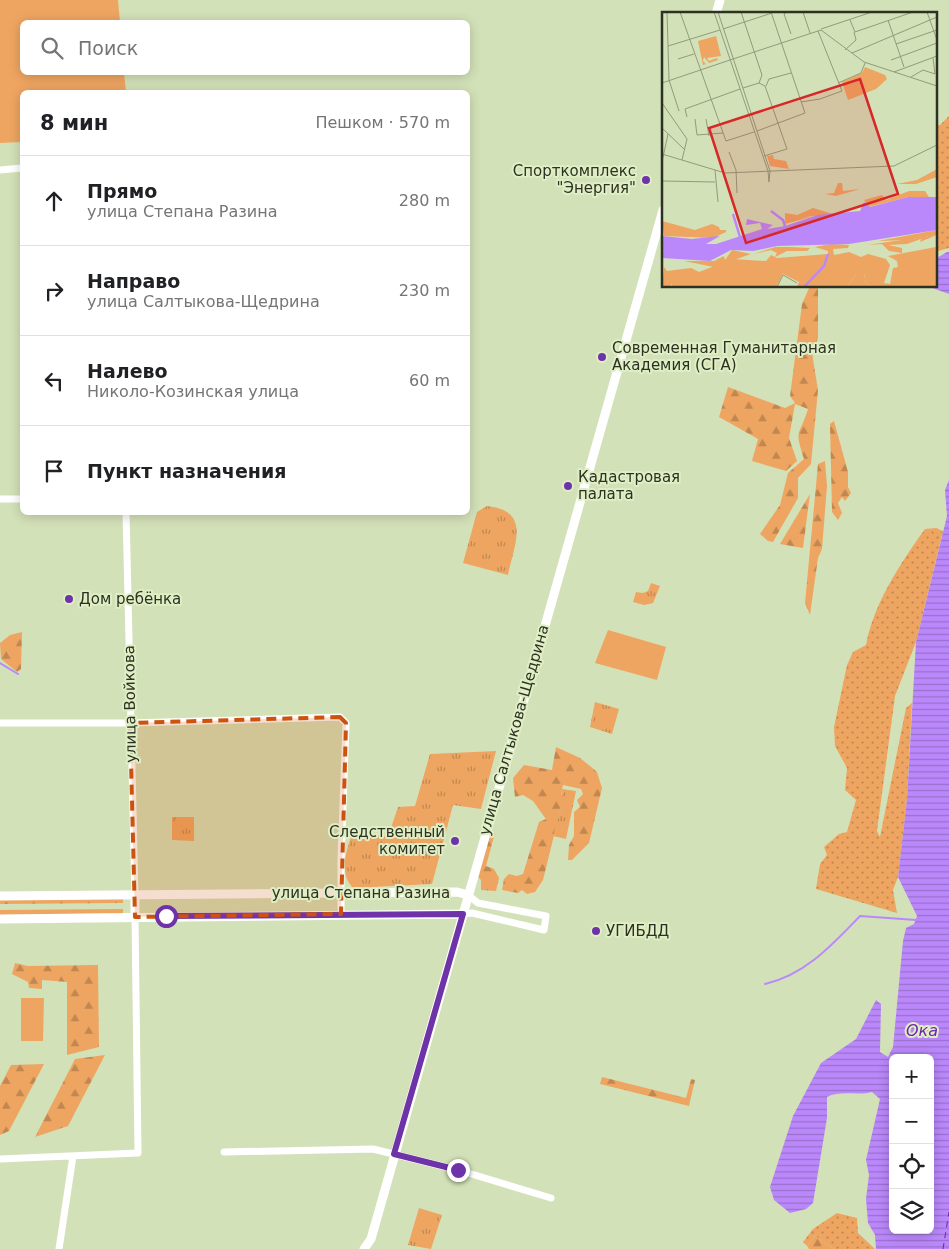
<!DOCTYPE html>
<html lang="ru">
<head>
<meta charset="utf-8">
<style>
  :root { --surface:#fff; --page:#f6f6f6; --text:#202124; --muted:#757577; --line:#e0e0e0 }
  body { margin:0; font-family:"DejaVu Sans",sans-serif; background:var(--page); color:var(--text) }
  .controls { position:absolute; right:15px; bottom:15px; display:grid; overflow:hidden; border-radius:8px; box-shadow:0 2px 12px #0003 }
  .controls button { width:45px; height:45px; display:grid; place-items:center; padding:0; border:0; border-bottom:1px solid var(--line); background:var(--surface); color:var(--text); font:25px sans-serif }
  .stop { position:absolute; width:15px; height:15px; margin:-11px; border:4px solid #6f33a9; border-radius:50%; background:#fff }
  .stop.end { background:#6f33a9; border-color:#fff; box-shadow:0 1px 5px #0008 }
  .list { margin:0; padding:0; list-style:none }
  h2 { display:flex; justify-content:space-between; align-items:center; height:65px; margin:0; padding:0 20px; font-size:21px }
  h2 small { font-size:16px; font-weight:400; color:var(--muted) }
  .list li { display:grid; grid-template-columns:32px 1fr auto; gap:15px; align-items:center; box-sizing:border-box; height:90px; padding:0 20px; border-top:1px solid var(--line) }
  .list b { display:block; font-size:19px; white-space:nowrap }
  .list p { margin:0; font-size:16px; white-space:nowrap; color:var(--muted) }
  .list em { font-size:16px; font-style:normal; color:var(--muted) }
  .icon { flex:none; width:28px; height:28px; fill:none; stroke:currentColor; stroke-width:2; stroke-linecap:round; stroke-linejoin:round }
  .map { position:relative; flex:none; width:949px; height:1249px; overflow:hidden }
  .search { position:absolute; background:var(--surface); box-shadow:0 2px 12px #0003; left:20px; top:20px; width:450px; height:55px; display:flex; align-items:center; gap:12px; box-sizing:border-box; padding:0 18px; border-radius:8px; color:var(--muted); font-size:19px }
  .panel { position:absolute; background:var(--surface); box-shadow:0 2px 12px #0003; left:20px; top:90px; width:450px; height:425px; border-radius:8px }
  .map>svg:first-child { display:block }
  .grass { fill:url(#grass-dots) }
  .forest { fill:url(#forest-firs) }
  .park { fill:url(#park-tufts) }
  .pitch { fill:#eea561 }
  .water { fill:url(#water-rules); fill-rule:evenodd }
  .lines { fill:none; stroke-linecap:round; stroke-linejoin:round }
  .stream { stroke:#bb88fb; stroke-width:2 }
  .ferry { stroke:#6d26ac; stroke-width:1; stroke-dasharray:6 5; stroke-linecap:butt }
  .minor { stroke:#fff; stroke-width:7 }
  .major { stroke:#fff; stroke-width:9 }
  .route { stroke:#6f33a9; stroke-width:6 }
  .marked { fill:#cc530f; fill-opacity:0.2; stroke:#cc530f; stroke-width:4; stroke-dasharray:10 6; stroke-linejoin:round }
  .poi-dot { fill:#6f33a9; stroke:#e0eec5; stroke-width:2 }
  .labels { text-anchor:middle; stroke-width:4; stroke-linejoin:round; paint-order:stroke }
  .poi-label { font-size:15px; fill:#2c3121; stroke:#e0eec5; text-anchor:start }
  .street-label { font-size:15px; fill:#2c3121; stroke:#e0eec5 }
  .water-label { font-size:16px; font-style:italic; fill:#6d26ac; stroke:#e0eec5 }
  .inset-river { fill:none; stroke:#bb88fb; stroke-width:2.5 }
  .inset-road { fill:none; stroke:#909b7c; stroke-width:1 }
  .view { fill:#d62828; fill-opacity:0.15; stroke:#d62828; stroke-width:2.5 }
  .inset-edge { fill:none; stroke:#2c3121; stroke-width:2.5 }
</style>
</head>
<body>
<div class="map">
<svg width="949" height="1249" viewBox="0 0 949 1249">
  <defs>
    <pattern id="grass-dots" width="8" height="8" patternUnits="userSpaceOnUse" patternTransform="scale(1.25)"><rect width="8" height="8" fill="#eea561"/><path d="M2 2h.1M6 6h.1" fill="none" stroke="#c18750" stroke-width="1.8" stroke-linecap="round"/></pattern>
    <pattern id="forest-firs" width="22" height="20" patternUnits="userSpaceOnUse" patternTransform="scale(1.25)"><rect width="22" height="20" fill="#eea561"/><path d="M5 1l3.5 6h-7zM16 11l3.5 6h-7z" fill="#c18750"/></pattern>
    <pattern id="park-tufts" width="24" height="20" patternUnits="userSpaceOnUse" patternTransform="scale(1.25)"><rect width="24" height="20" fill="#eea561"/><path d="M3 7l-1-3M5 7V3M7 7l1-3M15 17l-1-3M17 17v-4M19 17l1-3" fill="none" stroke="#c18750"/></pattern>
    <pattern id="water-rules" width="6" height="5" patternUnits="userSpaceOnUse" patternTransform="scale(1.25)"><rect width="6" height="5" fill="#bb88fb"/><path d="M0 2.5h6" fill="none" stroke="#9870cb"/></pattern>
  </defs>
  <rect width="100%" height="100%" fill="#d3e1b8"/>
  <path class="grass" d="M949,116v132l-14,4v-127h5z
    M936,528l7,3 -27,111 -21,54 -18,135 3,6 26,-129 6,-5 -5,96 -9,78 -5,13 4,23 -81,-24 4,-25 7,-9 -3,-8 15,-13 8,-2 9,-32 -11,-10 2,-22 -12,-22 -1,-19 13,-62 6,-13 13,-7c8,-42 34,-81 59,-116z
    M837,1213l20,5 1,15 17,16h-41l-19,-13 -8,10 -4,-4 10,-13z"/>
  <path class="forest" d="M810,286h8v52l-6,15 6,37 -7,74 -13,14v20l-25,44 -5,-1 -8,-7 20,-29 8,-32 16,-14c-10,-31 -5,-21 4,-50l-13,-5 -6,34 8,23 -11,10 -34,-10 6,-22 -39,-22 9,-30 57,21 10,-5 -5,-7 12,-92z
    M834,421l14,51v15l3,6 -6,8 -3,-4 -4,6 4,10 -4,7 -6,-8 -2,-88z
    M825,461l2,25 -5,63 -4,9 -8,57 -5,-12 13,-139z
    M810,494l-7,54 -23,-4z
    M22,632l-1,37 -4,3 -16,-13 -1,-16 10,-8z
    M556,747l24,11 10,8 7,6 5,16 -13,55 -17,17h-4l1,-15 5,-9v-24l6,-5 -3,-7 6,-6 -2,-5 -18,-4 -2,9 2,5 -20,81 -8,12 -8,2 -5,-4 -4,3 -16,-3 2,-11 5,-5 8,2 6,-2 16,-52 7,-3 -13,-18 -10,-6 -8,2 -2,-19 11,-13 28,5z
    M490,832l5,1 -9,33 8,3 5,9 -3,13 -15,-1v-10l-4,-4z
    M123,898v5l-123,1v-5z
    M123,909v4l-123,2v-5z
    M15,963l13,3 70,-1 1,82 -32,8v-73l-25,-2v9l-13,-1 -1,-6 -16,-8z
    M105,1055l-37,71 -33,11 40,-78z
    M44,1064l-35,67 -9,4v-49l11,-21z
    M602,1077l84,21 5,-19 4,1 -6,26 -89,-22z
    M815,1236l19,13h-25l-2,-3z"/>
  <path class="park" d="M487,506c45,5 27,38 21,69l-45,-12 14,-51z
    M651,583l9,3 -7,17 -9,2 -11,-3 3,-10 7,1 5,-2z
    M595,702l24,7 -7,25 -22,-7z
    M496,751l-15,58 -28,-4 -21,79 -79,4c-15,-15 -6,-39 0,-57l35,6 10,-30 17,-1 15,-52z
    M562,789l14,2 -10,48 -13,-3 8,-29z
    M172,817h22v24l-22,-1z
    M0,1108l11,5 -9,18 -2,-1z
    M419,1208l23,7 -11,34 -23,-4z"/>
  <path class="pitch" d="M0,0h118l2,22h-98v50l102,1 2,19h-104v50l-22,1z
    M608,630l58,17 -9,33 -62,-17z
    M21,998h23l-1,43h-22z"/>
  <path class="water" d="M947,252h2v42l-22,-8h8v-27z
    M949,480v769h-73l-1,-14 -7,-12 -2,-24 3,-24 -3,-15 14,-61 -8,-7c-14,4 -32,-2 -45,5v21l-14,85 -7,6 -16,4 -16,-13 -4,-13 23,-71 28,-53 35,-24 20,-39 5,4 -1,48 8,5 5,-10 10,-106 3,-13 8,-4 3,-8 -19,-39 9,-78 9,-157 31,-126 -2,-26zM893,1058h37v172h-37z"/>
  <g class="lines">
    <path class="stream" d="M0,663l18,11
      M765,984c40,-9 67,-39 95,-68l56,4"/>
    <path class="ferry" d="M943,1249l6,-37"/>
    <path class="minor" d="M0,170l22,-2
      M0,499h22
      M126,512l9,383
      M0,723h130l210,-6 6,6 -5,138v53
      M463,914l9,-1 72,17 2,-14 -68,-13 -10,-8
      M224,1152l149,-3 85,21 93,28
      M0,1159l138,-6 -3,-236
      M59,1249l14,-93"/>
    <path class="major" d="M716,14l4,-14
      M135,895v22
      M0,896l457,-4 11,3
      M0,919l463,-5
      M364,1249l7,-10 292,-1029"/>
  </g>
  <g class="lines">
    <path class="route" d="M166,916l297,-2 -69,240 64,16"/>
  </g>
  <path class="marked" d="M340,717l6,6 -5,191 -206,3 -5,-194z"/>
  <g class="poi-dot">
    <circle cx="646" cy="180" r="5"/>
    <circle cx="602" cy="357" r="5"/>
    <circle cx="568" cy="486" r="5"/>
    <circle cx="69" cy="599" r="5"/>
    <circle cx="455" cy="841" r="5"/>
    <circle cx="596" cy="931" r="5"/>
  </g>
  <g class="labels">
    <g class="poi-label">
      <text x="636" y="176" text-anchor="end">Спорткомплекс<tspan x="636" dy="17">"Энергия"</tspan></text>
      <text x="612" y="353">Современная Гуманитарная<tspan x="612" dy="17">Академия (СГА)</tspan></text>
      <text x="578" y="482">Кадастровая<tspan x="578" dy="17">палата</tspan></text>
      <text x="79" y="604">Дом ребёнка</text>
      <text x="445" y="837" text-anchor="end">Следственный<tspan x="445" dy="17">комитет</tspan></text>
      <text x="606" y="936">УГИБДД</text>
    </g>
    <g class="street-label">
      <text transform="translate(130 704) rotate(-91)" y="5">улица Войкова</text>
      <text transform="translate(514 730) rotate(-74)" y="5">улица Салтыкова-Щедрина</text>
      <text x="361" y="898">улица Степана Разина</text>
    </g>
    <g class="water-label">
      <text x="922" y="1036">Ока</text>
    </g>
  </g>
  <g transform="translate(662 12)">
    <rect width="275" height="275" fill="#d3e1b8"/>
    <path d="M247,179h16l4,6h-21l-39,10 -5,-7 18,-5 4,5zM151,196l20,6 -36,4 14,-1 -26,7v-11l12,2zM275,218v5l-30,5 -29,1zM113,235h15l20,1 -3,3h-20l-12,6 2,-4 -6,-3 -17,4zM70,238l19,4 -37,13 -30,-6h30l10,-5 1,4zM195,261h7l2,11 9,3h-28z" fill="#eea561"/>
    <path d="M54,24l5,20 -14,2 2,3 8,-3 1,2 -9,3 -5,-6 -1,4 3,3 -3,1 -5,-24zM275,157v8l-21,7h-19l20,-4zM176,171h4l1,8 17,-2 -24,7 -11,-2 9,-1zM0,209l33,9 17,-6 7,3 1,3h6v2l-13,6 -49,-2zM275,223l-17,7 1,-3 -14,5 -19,1 14,3v5l-13,-2 -7,-7 -15,1zM169,232l18,1 -1,3 -15,1 1,6 15,-3 12,5 7,-3 18,5 4,6 -6,18 6,1 3,-16 5,-1 -1,-6 -9,-5 48,-9 1,40h-62l-9,-3 -2,-11h-7l-10,14h-50l2,-5 -16,-8 -7,13h-104l-1,-4v4h-9l2,-20 3,4 24,-3 8,4 34,-13 33,2 5,-6 6,3 51,-4v-3l-13,-4z" fill="#eea561"/>
    <path d="M111,143l1,4 12,2 3,8 -19,-3 -3,-10z" fill="#eea561"/>
    <path d="M203,55l20,8 2,4 -11,10 -28,11 -6,-18 20,-9z" fill="#eea561"/>
    <path d="M246,185h29v33l-88,14 -72,2 -24,5 -22,-1 -21,11 -48,-3v-22l30,3 28,-3 -14,8h10l46,-15 -2,-6 -14,2 1,-6 26,6 -6,4 18,-3 33,-11 42,-4 4,-9 6,5z" fill="#bb88fb"/>
    <path class="inset-river" d="M109,199l12,9 2,6M71,202l7,23M0,240l34,2 52,-12 91,-7 40,-11 58,-7M142,275l20,-21 4,-12"/>
    <path class="inset-road" d="M5,0l2,68 10,31M18,0l46,129 28,-9M52,0l54,159M56,0l52,159M79,0l21,63 -3,8 6,3 22,63 -23,7M125,0l-3,2 7,20M141,0l7,21M265,0l10,28M188,8l5,12 58,-20M226,8l16,47M61,17l49,-16M159,17l51,-17M234,32l41,-14M6,34l52,-16M183,38l11,-10 -2,-8M190,41l85,-36M16,47l16,-5M68,48l91,-30 43,32 73,24M229,48l46,-17M232,60l43,-16M249,65l12,-7 12,4 -2,-16M0,71l68,-23M176,71l23,-10 4,-10M104,74l3,-7 22,-6M81,76l16,-5M139,90l19,-3 22,-8 -24,-60M0,91l25,36 -5,21M25,105l-2,-8 55,-20M33,107l2,16 26,-2M44,107l3,17M0,116l22,21M95,119l48,-18 -34,-101M67,140l7,18 1,23M0,142l63,19 169,-7 43,-21M0,150l6,-28M53,158l3,32M106,159l1,11 1,-11M0,169l53,1M115,275l6,-12 14,8"/>
    <path class="view" d="M198,67l38,115 -152,49 -37,-115z"/>
    <rect width="275" height="275" class="inset-edge"/>
  </g>
</svg>
<div class="controls">
<button>+</button>
<button>−</button>
<button><svg class="icon" aria-label="locate" viewBox="0 0 24 24"><circle cx="12" cy="12" r="6"/><path d="M12 2v4M12 18v4M2 12h4M18 12h4"/></svg></button>
<button><svg class="icon" aria-label="layers" viewBox="0 0 24 24"><path d="M12 4l9 5-9 5-9-5zM3 14l9 5 9-5"/></svg></button>
</div>
<div class="stop" style="left:166px;top:916px"></div>
<div class="stop end" style="left:458px;top:1170px"></div>
<div class="search"><svg class="icon" aria-label="search" viewBox="0 0 24 24"><circle cx="10" cy="10" r="6"/><path d="M15 15l6 6"/></svg>Поиск</div>
<section class="panel">
<h2>8 мин<small>Пешком · 570 m</small></h2>
<ul class="list">
<li><svg class="icon" aria-label="ahead" viewBox="0 0 24 24"><path d="M12 20V5M6 11l6-6 6 6"/></svg><div><b>Прямо</b><p>улица Степана Разина</p></div><em>280 m</em></li>
<li><svg class="icon" aria-label="right" viewBox="0 0 24 24"><path d="M7 20v-9h11M14 6l5 5-5 5"/></svg><div><b>Направо</b><p>улица Салтыкова-Щедрина</p></div><em>230 m</em></li>
<li><svg class="icon" aria-label="left" viewBox="0 0 24 24"><path d="M17 20v-9H6M10 6l-5 5 5 5"/></svg><div><b>Налево</b><p>Николо-Козинская улица</p></div><em>60 m</em></li>
<li><svg class="icon" aria-label="arrive" viewBox="0 0 24 24"><path d="M6 21V4h12l-3 4 3 4H6"/></svg><div><b>Пункт назначения</b></div></li>
</ul>
</section>
</div>
</body>
</html>
